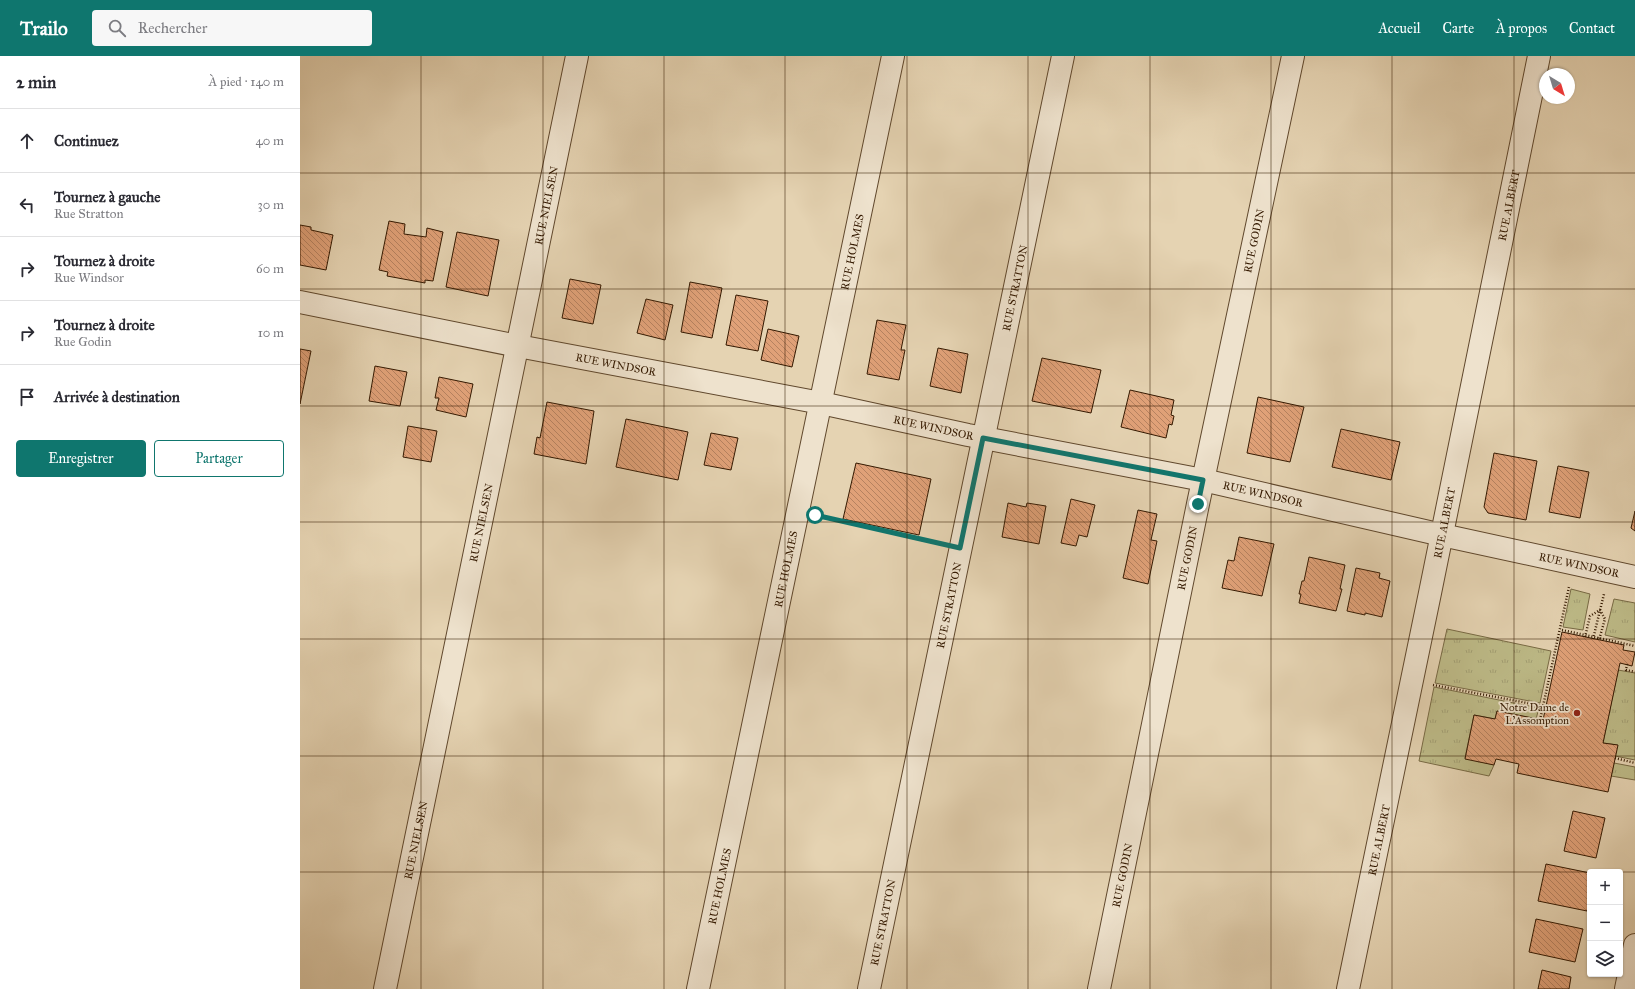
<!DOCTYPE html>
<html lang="fr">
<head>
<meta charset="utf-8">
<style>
  :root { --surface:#fff; --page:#f7f7f7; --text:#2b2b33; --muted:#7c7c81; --line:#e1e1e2; --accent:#0f766e }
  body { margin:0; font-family:"IM FELL Great Primer",serif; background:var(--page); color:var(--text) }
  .controls { position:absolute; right:12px; bottom:12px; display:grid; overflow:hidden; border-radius:4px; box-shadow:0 1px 3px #0004 }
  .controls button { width:36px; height:36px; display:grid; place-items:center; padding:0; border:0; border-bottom:1px solid var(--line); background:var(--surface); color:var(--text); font:20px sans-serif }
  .compass { position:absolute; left:1239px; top:12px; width:36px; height:36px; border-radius:50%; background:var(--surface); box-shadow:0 1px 3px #0004; rotate:142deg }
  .stop { position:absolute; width:12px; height:12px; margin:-9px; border:3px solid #0f766e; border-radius:50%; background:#fff }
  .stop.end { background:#0f766e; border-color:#fff; box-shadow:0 1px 4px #0008 }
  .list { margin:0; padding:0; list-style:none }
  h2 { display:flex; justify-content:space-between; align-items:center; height:52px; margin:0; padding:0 16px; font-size:17px }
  h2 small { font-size:13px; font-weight:400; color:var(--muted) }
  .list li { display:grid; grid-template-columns:26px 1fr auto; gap:12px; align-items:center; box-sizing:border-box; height:64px; padding:0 16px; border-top:1px solid var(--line) }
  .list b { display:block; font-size:15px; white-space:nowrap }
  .list p { margin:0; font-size:13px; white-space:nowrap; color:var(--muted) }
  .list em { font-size:13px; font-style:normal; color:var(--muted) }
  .actions { display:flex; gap:8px; padding:12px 16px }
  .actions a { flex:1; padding:9px 0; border:1px solid var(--accent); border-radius:4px; text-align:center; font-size:14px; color:var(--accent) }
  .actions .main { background:var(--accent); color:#fff }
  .icon { flex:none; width:22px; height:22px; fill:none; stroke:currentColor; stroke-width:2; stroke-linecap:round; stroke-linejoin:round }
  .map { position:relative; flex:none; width:1335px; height:933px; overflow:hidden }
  header { display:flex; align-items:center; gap:24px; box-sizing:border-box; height:56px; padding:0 20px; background:var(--accent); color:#fff }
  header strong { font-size:19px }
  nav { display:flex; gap:22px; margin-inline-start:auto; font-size:14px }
  .search { width:280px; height:36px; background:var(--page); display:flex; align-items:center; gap:10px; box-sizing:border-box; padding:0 14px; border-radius:4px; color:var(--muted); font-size:15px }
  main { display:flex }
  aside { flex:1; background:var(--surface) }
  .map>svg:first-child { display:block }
  .grass { fill:url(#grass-tufts); stroke:#786a44 }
  .building { fill:url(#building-back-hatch); stroke:#341901 }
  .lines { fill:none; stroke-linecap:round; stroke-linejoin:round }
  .street-casing { stroke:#60482d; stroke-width:24 }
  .path { stroke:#341901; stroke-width:2.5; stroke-dasharray:1 2; stroke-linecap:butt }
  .street { stroke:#eee2cd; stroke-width:22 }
  .route { stroke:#0f766e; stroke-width:5 }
  .grid { fill:none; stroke:#341901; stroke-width:1; stroke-opacity:0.55 }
  .poi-dot { fill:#8f2418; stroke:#eee2cd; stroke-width:1.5 }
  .labels { text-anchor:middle; stroke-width:3.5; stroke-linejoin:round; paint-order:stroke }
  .street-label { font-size:11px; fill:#341901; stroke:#eee2cd }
  .poi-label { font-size:11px; fill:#341901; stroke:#eee2cd; text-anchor:end }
</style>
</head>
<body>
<header>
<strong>Trailo</strong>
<div class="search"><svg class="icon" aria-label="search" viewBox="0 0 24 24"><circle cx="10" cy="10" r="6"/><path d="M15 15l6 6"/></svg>Rechercher</div>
<nav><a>Accueil</a><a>Carte</a><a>À propos</a><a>Contact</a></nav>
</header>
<main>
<aside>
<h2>2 min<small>À pied · 140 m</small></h2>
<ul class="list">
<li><svg class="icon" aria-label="ahead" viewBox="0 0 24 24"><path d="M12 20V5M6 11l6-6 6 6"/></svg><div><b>Continuez</b></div><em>40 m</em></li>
<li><svg class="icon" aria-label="left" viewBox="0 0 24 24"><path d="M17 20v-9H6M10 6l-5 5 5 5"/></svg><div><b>Tournez à gauche</b><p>Rue Stratton</p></div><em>30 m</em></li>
<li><svg class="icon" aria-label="right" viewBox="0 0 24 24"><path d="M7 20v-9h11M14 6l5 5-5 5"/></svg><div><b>Tournez à droite</b><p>Rue Windsor</p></div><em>60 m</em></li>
<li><svg class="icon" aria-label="right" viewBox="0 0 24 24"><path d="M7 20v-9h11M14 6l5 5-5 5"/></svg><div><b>Tournez à droite</b><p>Rue Godin</p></div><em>10 m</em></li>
<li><svg class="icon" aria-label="arrive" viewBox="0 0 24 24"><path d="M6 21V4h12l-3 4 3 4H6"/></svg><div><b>Arrivée à destination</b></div></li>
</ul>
<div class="actions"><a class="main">Enregistrer</a><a>Partager</a></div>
</aside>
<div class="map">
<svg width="1335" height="933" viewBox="0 0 1335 933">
  <defs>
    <pattern id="grass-tufts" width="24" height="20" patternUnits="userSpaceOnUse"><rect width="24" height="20" fill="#bdba87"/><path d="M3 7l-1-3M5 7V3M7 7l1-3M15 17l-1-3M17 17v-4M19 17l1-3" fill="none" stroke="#a39f73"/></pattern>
    <pattern id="building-back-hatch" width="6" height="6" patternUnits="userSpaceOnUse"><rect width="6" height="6" fill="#e0a178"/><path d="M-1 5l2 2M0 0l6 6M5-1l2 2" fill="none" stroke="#b68260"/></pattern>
  </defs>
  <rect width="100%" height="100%" fill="#e5d3b2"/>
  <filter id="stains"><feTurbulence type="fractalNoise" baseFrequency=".005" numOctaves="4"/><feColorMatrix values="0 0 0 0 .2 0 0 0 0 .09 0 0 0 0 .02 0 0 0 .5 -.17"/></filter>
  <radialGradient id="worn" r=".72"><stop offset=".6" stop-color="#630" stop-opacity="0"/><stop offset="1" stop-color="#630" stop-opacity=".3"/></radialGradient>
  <path class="grass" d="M1271,533l19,5 -7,36 -20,-3z
    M1314,543l21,4v39l-30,-7z
    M1147,573l104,22 -11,52 -105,-20z
    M1318,614l17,3v87l-20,-4 2,-11 -14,-2z
    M1134,631l105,21 -3,11 -39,-8 -2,8 -21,-4 -9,43 29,7 -5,11 -70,-15z
    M1314,707l21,4v13l-24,-4z"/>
  <path class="building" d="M89,165l16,3 -1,10 22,3 1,-9 16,4 -10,49 -8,-1v3l-38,-7 1,-4 -9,-2z
    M0,169l11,2v3l22,5 -7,35 -26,-5z
    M157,176l42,8 -11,56 -42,-9z
    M270,223l31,6 -8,39 -31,-6z
    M390,226l32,6 -10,50 -31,-6z
    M436,239l32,6 -10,50 -32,-6z
    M346,243l27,6 -8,35 -28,-7z
    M577,264l29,5 -5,25h4l-6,30 -32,-6z
    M468,273l31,7 -7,31 -31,-7z
    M638,292l30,6 -7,39 -31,-7z
    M0,293l11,2 -11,53z
    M742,302l59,12 -10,43 -59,-12z
    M75,310l32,6 -7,34 -31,-5z
    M139,321l34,7 -7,33 -30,-7 3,-12h-4z
    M830,334l44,10 -3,15 3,1 -2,9 -3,-1 -3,14 -45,-11z
    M958,341l46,10 -14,55 -43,-9z
    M247,346l47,9 -8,53 -52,-10 3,-17 3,1z
    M326,363l62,13 -10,48 -62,-13z
    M108,370l29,5 -6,31 -28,-5z
    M1041,373l59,13 -9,38 -59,-13z
    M411,377l27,5 -7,32 -27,-5z
    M1194,397l43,8 -11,59 -38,-7 -4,-6z
    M556,407l75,16 -12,56 -76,-16z
    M1258,410l31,6 -9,46 -31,-6z
    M771,443l24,6 -8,32 -8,-2 -3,11 -15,-3z
    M708,447l18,4 1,-4 19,3 -7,38 -37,-7z
    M838,454l19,4 -6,26 6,1 -9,43 -25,-6z
    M1335,455v20l-4,-3z
    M939,481l35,7 -12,52 -40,-8 6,-28 6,1z
    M1009,501l36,8 -5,24h2l-6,22 -37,-8 2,-9h-2l3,-13h2z
    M1056,512l24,5 -1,5 11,3 -8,36 -17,-4v2l-18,-4z
    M1262,576l62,13 -1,5 12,2 -3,14 -12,-3 -17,80 15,2 -10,47 -91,-19 2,-9 -23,-5 -2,6 -29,-6 9,-44 21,4 2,-8 46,9z
    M1273,755l32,7 -9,40 -32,-7z
    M1246,808l44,9v26l-3,12 -49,-10z
    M1236,863l47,10 -8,33 -46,-10z
    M1242,914l29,7 -2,12h-31z"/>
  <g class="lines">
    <g class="street-casing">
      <g id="street">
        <path id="s1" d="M0,246l218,44 303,57 147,32 235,45 239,55 193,42"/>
        <path id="s2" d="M85,933l192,-933"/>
        <path id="s3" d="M398,933l195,-933"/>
        <path id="s4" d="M569,933l194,-933"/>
        <path id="s5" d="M799,933l99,-485 95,-448"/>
        <path id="s6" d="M1048,933l82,-396 109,-537"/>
        <path d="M1326,933l9,-44"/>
      </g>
    </g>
    <path class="path" d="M519,460l120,28
      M1262,574l73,16
      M1285,581l5,-21 10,-6 5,9 -6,21
      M1293,583l11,-45
      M1327,608l-1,6 9,2
      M1133,629l110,21
      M1240,664l29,-133
      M1315,702l20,5"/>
    <use href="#street" class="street"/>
  </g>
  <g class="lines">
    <path class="route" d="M515,459l145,33 23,-110 220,42 -5,24"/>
  </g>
  <path class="grid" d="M121,0v933M243,0v933M364,0v933M485,0v933M607,0v933M728,0v933M850,0v933M971,0v933M1092,0v933M1214,0v933M0,117h1335M0,233h1335M0,350h1335M0,466h1335M0,583h1335M0,700h1335M0,816h1290M1320,816h15"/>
  <circle class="poi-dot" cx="1277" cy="657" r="4"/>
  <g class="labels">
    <g class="street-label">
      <text dy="4" stroke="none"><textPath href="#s2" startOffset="800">RUE NIELSEN</textPath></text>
      <text dy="4" stroke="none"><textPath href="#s6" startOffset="800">RUE ALBERT</textPath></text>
      <text dy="4" stroke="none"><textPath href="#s5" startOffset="764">RUE GODIN</textPath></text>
      <text dy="4" stroke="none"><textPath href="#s3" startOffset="753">RUE HOLMES</textPath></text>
      <text dy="4" stroke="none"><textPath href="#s4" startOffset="716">RUE STRATTON</textPath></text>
      <text dy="4" stroke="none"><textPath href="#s1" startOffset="322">RUE WINDSOR</textPath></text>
      <text dy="4" stroke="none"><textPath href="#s1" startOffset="646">RUE WINDSOR</textPath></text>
      <text dy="4" stroke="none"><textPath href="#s1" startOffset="982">RUE WINDSOR</textPath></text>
      <text dy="4" stroke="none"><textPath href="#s2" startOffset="476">RUE NIELSEN</textPath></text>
      <text dy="4" stroke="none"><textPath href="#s6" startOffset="476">RUE ALBERT</textPath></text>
      <text dy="4" stroke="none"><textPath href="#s5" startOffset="440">RUE GODIN</textPath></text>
      <text dy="4" stroke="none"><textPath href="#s1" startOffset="1306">RUE WINDSOR</textPath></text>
      <text dy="4" stroke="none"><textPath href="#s3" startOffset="429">RUE HOLMES</textPath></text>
      <text dy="4" stroke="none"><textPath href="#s4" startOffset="392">RUE STRATTON</textPath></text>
      <text dy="4" stroke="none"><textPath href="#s2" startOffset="152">RUE NIELSEN</textPath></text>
      <text dy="4" stroke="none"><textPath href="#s6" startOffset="152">RUE ALBERT</textPath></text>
      <text dy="4" stroke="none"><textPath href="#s5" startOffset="116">RUE GODIN</textPath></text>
      <text dy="4" stroke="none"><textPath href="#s3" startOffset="105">RUE HOLMES</textPath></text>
      <text dy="4" stroke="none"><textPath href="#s4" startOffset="68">RUE STRATTON</textPath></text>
    </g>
    <g class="poi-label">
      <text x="1269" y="655">Notre Dame de<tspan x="1269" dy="13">L'Assomption</tspan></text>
    </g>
  </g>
  <rect width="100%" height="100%" filter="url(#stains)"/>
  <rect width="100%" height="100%" fill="url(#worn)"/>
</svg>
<div class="controls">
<button>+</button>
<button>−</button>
<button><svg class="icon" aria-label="layers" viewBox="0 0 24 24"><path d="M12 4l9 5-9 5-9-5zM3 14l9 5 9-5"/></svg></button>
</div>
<svg class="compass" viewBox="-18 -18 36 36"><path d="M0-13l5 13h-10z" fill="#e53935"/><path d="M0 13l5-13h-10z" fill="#7c7c81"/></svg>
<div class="stop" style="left:515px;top:459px"></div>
<div class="stop end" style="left:898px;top:448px"></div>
</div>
</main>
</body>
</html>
